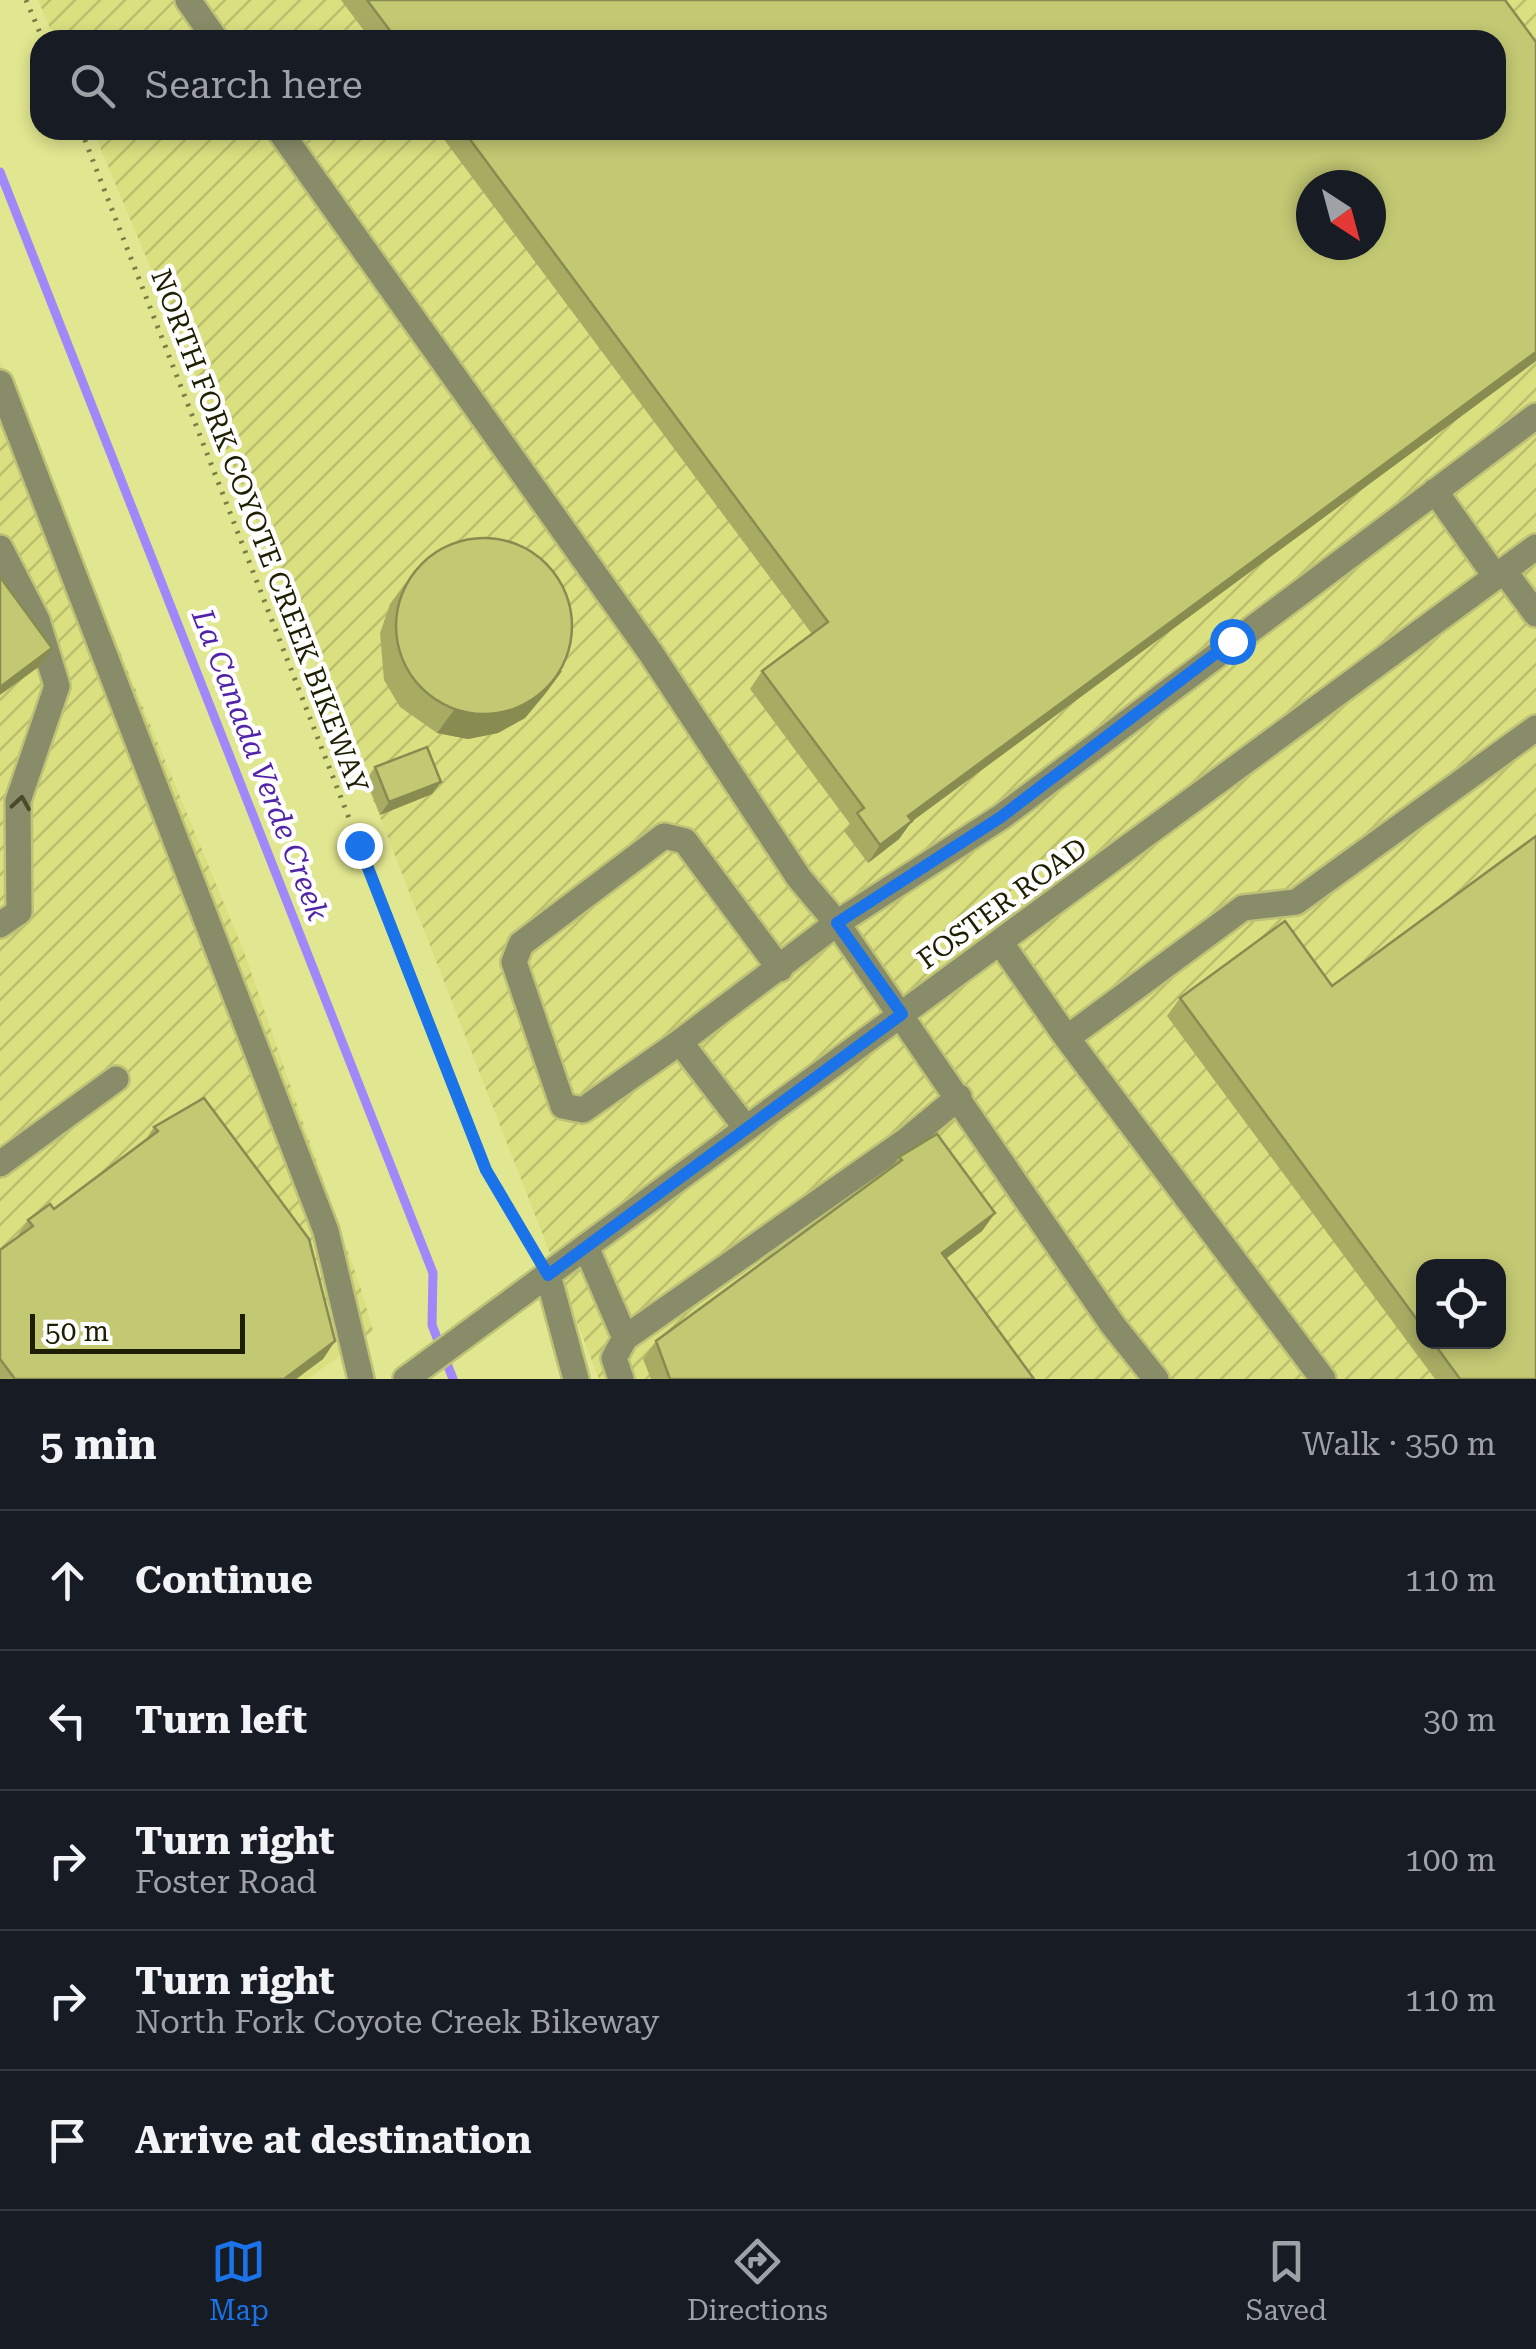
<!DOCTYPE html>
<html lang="en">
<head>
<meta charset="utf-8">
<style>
  :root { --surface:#171b24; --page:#242831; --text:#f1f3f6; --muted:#9ea1a6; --line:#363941; --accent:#1a73e8 }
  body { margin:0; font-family:"Roboto Serif",serif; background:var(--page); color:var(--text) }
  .controls { position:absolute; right:30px; bottom:30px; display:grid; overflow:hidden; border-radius:20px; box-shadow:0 5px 15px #0003 }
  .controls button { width:90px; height:90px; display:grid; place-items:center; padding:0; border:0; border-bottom:2px solid var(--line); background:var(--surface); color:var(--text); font:50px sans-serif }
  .compass { position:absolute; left:1296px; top:170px; width:90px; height:90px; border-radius:50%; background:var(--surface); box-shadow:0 5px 15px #0003; rotate:144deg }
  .scale { position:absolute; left:30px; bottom:25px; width:215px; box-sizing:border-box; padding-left:10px; border:5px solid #1e1e00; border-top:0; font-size:28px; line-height:35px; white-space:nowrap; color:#1e1e00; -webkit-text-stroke:8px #fff; paint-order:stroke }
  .stop { position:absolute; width:30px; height:30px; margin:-22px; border:8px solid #1a73e8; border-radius:50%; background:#fff }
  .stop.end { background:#1a73e8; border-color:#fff; box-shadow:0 2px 10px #0008 }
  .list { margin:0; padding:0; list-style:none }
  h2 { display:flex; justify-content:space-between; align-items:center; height:130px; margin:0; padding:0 40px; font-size:42px }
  h2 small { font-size:32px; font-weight:400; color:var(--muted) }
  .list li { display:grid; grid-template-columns:65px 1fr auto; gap:30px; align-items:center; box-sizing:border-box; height:140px; padding:0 40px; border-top:2px solid var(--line) }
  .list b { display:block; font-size:38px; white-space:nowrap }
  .list p { margin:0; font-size:32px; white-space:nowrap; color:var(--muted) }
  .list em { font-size:32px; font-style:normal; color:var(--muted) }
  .icon { flex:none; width:55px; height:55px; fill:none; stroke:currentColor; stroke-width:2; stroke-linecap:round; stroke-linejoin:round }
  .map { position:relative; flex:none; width:1536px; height:1379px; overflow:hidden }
  .search { position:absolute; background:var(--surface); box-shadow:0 5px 15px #0003; left:30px; right:30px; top:30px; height:110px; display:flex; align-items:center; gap:25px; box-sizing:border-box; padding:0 35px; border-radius:30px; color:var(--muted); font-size:38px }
  .sheet { height:830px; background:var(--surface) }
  nav { display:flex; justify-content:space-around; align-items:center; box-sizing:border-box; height:140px; border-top:2px solid var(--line); background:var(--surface); font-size:28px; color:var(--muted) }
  nav a { display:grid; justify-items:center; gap:5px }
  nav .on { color:var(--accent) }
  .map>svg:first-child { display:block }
  .industrial { fill:url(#industrial-furrows); fill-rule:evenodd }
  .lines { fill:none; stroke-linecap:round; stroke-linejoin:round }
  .stream { stroke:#a088fb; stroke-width:9 }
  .minor-casing { stroke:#bec276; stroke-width:30 }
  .path { stroke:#7b7d45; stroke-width:5; stroke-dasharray:2.5 8; stroke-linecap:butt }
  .minor { stroke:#898c69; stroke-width:25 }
  .wall { fill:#a8ac63; fill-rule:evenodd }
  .shaded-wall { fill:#888c50 }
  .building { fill:#c3c873; stroke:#888c50; stroke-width:2.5; fill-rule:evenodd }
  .oneway { stroke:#494a2a }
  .route { stroke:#1a73e8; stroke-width:12 }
  .labels { text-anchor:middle; stroke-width:9; stroke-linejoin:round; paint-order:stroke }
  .street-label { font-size:28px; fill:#1e1e00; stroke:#fff }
  .water-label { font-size:30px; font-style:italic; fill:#5223a9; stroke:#fff }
</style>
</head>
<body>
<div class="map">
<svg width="1536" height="1379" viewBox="0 0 1536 1379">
  <defs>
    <pattern id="industrial-furrows" width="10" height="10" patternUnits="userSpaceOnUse" patternTransform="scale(2.5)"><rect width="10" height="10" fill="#dadf80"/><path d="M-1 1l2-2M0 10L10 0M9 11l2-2" fill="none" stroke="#bbbf6d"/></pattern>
  </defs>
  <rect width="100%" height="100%" fill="#e1e690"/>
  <path class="industrial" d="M38,0h1498v1379h-937l-221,-567 -285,-682h1403v-90h-1441zM1311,185h60v60h-60zM1424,1266h74v76h-74z
    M0,360l244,592 117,337 12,42 -65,48h-308z"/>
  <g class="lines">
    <path class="stream" d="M0,172l433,1101 -1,52 21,54"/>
    <g class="minor-casing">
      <path id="minor" d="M188,0l28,40
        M279,130l371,522 149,226 38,45 275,401 44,55
        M0,383l326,848 35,148
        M1435,491l61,86
        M0,548l37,72 20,66 -39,115 1,111 -19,13
        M1504,571l32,43
        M1000,942l67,96
        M680,1042l-97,68 -20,-4 -49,-144 7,-18 143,-108 21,5 95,128
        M746,1128l-66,-86 157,-119 164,-106 535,-401
        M0,1164l116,-85
        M586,1247l39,91 -11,20 7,21
        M548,1275l28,104
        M625,1338l282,-198 52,-43
        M406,1379l1130,-832
        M1323,1379l-256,-341 176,-130 53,-6 240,-174"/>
    </g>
    <path class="path" d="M26,0l17,40
      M81,130l405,1040 49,83"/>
    <use href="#minor" class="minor"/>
  </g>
  <path class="wall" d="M341,0h1164l31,42v319l-624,460 -13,18 -31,24 -24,-32 6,-7 -100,-135 12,-18 50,-37 -375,-504h1059v-90h-1125z
    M407,581l155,90 -17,23 -20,24 -27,15 -30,6 -31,-6 -37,-26 -16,-27 -4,-47 10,-29z
    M375,767l57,27 -52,21 -14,-35z
    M1180,998l356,381h-101l-268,-363zM1424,1266l74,76h-74z
    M154,1127l181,214 -12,18 -27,20h-296v-129l16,-12 12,-18 26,-11 90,-67z
    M899,1157l96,56 -13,18 -36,28 88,120h-383l-8,-20 13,-18 235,-173z"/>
  <path class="shaded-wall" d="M1536,352v9l-641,473 13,-18z
    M52,648l-12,18 -40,29v-8z
    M562,671l-17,23 -20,24 -27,15 -30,6 -31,-6 17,-23z
    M441,782l-9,12 -52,21 9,-13z
    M912,821l-13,18 -31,24 12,-18z
    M995,1213l-13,18 -53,40 13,-18z
    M335,1341l-12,18 -27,20h-12z"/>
  <path class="building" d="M367,0h1138l31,42v310l-628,464 4,5 -32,24 -23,-32 7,-5 -102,-137 66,-49 -365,-492h1033v-90h-1099zM1311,185h60v60h-60z
    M396 626a88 88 0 1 1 176 0a88 88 0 1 1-176 0Z
    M0,577l52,71 -52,39z
    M427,747l14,35 -52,20 -14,-35z
    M1536,836v543h-76l-27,-37h65v-76h-74v63l-244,-331 105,-77 47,65z
    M204,1098l105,141 26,102 -51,38h-269l-15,-20v-109l33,-24 -5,-6 22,-16 4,5 104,-78 -4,-4z
    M937,1134l58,79 -53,40 92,126h-364l-14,-38 246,-181 -3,-3z"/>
  <defs><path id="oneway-chevron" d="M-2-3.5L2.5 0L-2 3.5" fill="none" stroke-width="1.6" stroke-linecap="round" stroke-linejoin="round" transform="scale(2.5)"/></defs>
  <use class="oneway" href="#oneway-chevron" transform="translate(21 803) rotate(-81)"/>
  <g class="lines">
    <path class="route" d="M359,845l127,325 62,105 354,-261 -65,-91 164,-106 231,-176"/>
  </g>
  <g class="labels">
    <g class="street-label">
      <text transform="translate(260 531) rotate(69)" y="10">NORTH FORK COYOTE CREEK BIKEWAY</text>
      <text transform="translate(1002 903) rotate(-36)" y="10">FOSTER ROAD</text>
    </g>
    <g class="water-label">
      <text transform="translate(260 765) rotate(69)" y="10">La Canada Verde Creek</text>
    </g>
  </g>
</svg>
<div class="controls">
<button><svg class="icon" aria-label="locate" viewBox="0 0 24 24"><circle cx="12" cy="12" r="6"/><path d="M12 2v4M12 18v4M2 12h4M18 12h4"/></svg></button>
</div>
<svg class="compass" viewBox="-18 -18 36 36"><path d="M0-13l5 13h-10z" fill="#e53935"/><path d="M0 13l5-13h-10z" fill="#9ea1a6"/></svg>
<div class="scale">50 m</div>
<div class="stop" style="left:1232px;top:641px"></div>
<div class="stop end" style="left:359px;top:845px"></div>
<div class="search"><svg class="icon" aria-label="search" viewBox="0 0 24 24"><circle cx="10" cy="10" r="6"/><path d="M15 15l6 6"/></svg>Search here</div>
</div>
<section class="sheet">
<h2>5 min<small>Walk · 350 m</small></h2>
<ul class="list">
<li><svg class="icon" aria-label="ahead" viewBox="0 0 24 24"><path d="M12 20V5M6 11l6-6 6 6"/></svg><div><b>Continue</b></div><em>110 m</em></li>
<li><svg class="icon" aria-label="left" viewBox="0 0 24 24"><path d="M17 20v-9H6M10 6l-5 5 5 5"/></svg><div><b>Turn left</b></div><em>30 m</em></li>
<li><svg class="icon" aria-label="right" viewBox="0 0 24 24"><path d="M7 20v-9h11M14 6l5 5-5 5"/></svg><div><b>Turn right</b><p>Foster Road</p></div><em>100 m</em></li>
<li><svg class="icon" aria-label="right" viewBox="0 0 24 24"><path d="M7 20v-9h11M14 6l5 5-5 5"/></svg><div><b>Turn right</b><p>North Fork Coyote Creek Bikeway</p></div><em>110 m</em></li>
<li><svg class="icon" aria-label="arrive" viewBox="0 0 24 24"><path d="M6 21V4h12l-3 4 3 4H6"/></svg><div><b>Arrive at destination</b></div></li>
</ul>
</section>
<nav>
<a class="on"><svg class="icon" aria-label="map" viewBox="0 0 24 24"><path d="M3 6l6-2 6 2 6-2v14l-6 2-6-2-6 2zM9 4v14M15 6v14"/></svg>Map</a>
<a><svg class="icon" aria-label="directions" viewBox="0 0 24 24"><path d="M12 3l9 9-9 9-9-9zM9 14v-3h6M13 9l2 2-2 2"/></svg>Directions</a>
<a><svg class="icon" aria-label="saved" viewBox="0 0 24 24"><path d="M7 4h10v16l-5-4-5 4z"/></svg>Saved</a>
</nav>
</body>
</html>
